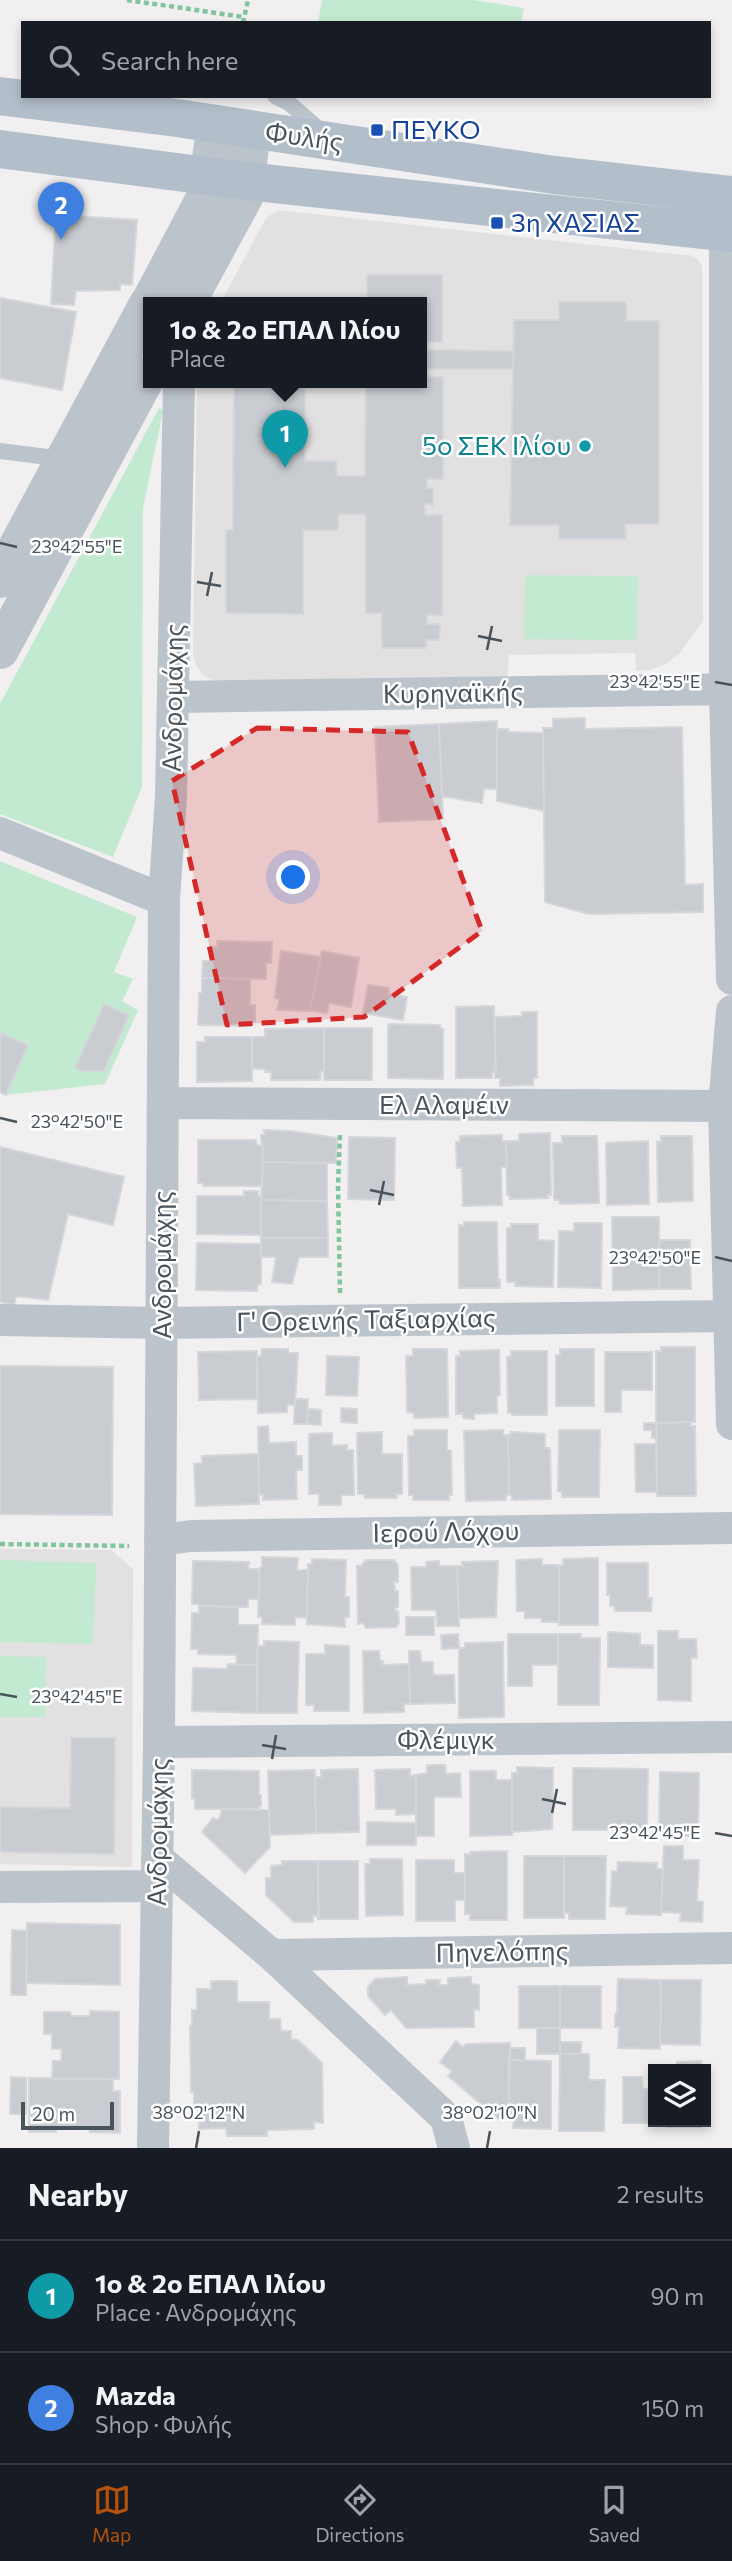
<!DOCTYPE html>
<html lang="en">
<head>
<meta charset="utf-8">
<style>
  :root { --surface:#171b24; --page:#20242c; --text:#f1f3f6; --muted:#9ea1a6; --line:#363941; --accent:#b45309 }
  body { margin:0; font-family:Commissioner,sans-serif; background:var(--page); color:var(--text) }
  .controls { position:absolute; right:21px; bottom:21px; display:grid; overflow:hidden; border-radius:0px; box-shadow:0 4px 10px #0003 }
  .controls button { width:63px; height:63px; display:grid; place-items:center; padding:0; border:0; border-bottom:2px solid var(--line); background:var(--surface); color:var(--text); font:35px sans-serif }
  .scale { position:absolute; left:21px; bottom:18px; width:93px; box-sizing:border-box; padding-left:7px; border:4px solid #49535b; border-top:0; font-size:19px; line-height:24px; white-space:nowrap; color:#49535b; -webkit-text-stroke:5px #fff; paint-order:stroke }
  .you { position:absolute; left:294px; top:878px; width:24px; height:24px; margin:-18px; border:5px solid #fff; border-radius:50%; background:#1a73e8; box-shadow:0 0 0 10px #1a73e833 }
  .badge { display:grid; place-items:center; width:46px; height:46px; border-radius:50%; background:var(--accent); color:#fff; font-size:23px; font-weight:700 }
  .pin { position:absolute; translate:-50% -58px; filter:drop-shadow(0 2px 4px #0008) }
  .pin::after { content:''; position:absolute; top:37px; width:24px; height:21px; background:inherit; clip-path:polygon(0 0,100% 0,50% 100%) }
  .popup { position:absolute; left:143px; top:297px; width:284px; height:91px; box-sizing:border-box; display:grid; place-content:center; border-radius:0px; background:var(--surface); filter:drop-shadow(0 2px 5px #0005); font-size:23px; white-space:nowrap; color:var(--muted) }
  .popup b { font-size:26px; color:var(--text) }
  .popup::after { content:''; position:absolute; left:50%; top:100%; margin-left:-14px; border:14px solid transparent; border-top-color:var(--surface) }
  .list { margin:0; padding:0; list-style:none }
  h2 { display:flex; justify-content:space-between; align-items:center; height:91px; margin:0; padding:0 28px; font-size:30px }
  h2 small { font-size:23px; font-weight:400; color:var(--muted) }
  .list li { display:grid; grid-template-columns:46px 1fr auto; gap:21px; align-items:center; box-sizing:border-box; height:112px; padding:0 28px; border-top:2px solid var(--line) }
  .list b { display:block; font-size:26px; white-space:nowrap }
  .list p { margin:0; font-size:23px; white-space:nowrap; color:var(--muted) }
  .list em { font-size:23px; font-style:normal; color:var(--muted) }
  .icon { flex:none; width:38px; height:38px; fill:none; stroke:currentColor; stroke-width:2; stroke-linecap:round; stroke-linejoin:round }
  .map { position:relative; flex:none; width:732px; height:2148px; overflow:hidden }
  .search { position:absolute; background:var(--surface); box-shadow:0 4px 10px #0003; left:21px; right:21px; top:21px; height:77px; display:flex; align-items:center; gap:18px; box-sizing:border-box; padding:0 24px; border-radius:0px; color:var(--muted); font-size:26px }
  .sheet { height:315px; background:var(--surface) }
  nav { display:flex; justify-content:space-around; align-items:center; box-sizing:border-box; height:98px; border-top:2px solid var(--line); background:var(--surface); font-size:19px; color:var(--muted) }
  nav a { display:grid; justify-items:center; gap:4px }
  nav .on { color:var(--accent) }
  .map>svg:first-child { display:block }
  .education { fill:#e2e0e0 }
  .green { fill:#c2ead1 }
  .building { fill:#c9ccd1; stroke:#d4d6da; stroke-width:2 }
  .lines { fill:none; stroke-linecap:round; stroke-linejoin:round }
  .path { stroke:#7ec5a0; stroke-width:4.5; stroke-dasharray:5 3.5; stroke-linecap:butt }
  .service { stroke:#bcc4cb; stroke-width:16 }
  .minor { stroke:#bcc4cb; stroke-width:32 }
  .tertiary { stroke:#bcc4cb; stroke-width:38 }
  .primary { stroke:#b2bfcb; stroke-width:38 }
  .marked { fill:#d62828; fill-opacity:0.2; stroke:#d62828; stroke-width:5; stroke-dasharray:14 9; stroke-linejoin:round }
  .ticks { fill:none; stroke:#49535b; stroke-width:2.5 }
  .transit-dot { fill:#1a4fb4; stroke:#fff; stroke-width:2.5 }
  .culture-dot { fill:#0f9aa8; stroke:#fff; stroke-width:2.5 }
  .labels { text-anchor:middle; stroke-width:5; stroke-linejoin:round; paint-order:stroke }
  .transit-label { font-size:26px; fill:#164399; stroke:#fff; text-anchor:start }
  .street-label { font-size:26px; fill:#49535b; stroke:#fff }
  .culture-label { font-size:26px; fill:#0d838f; stroke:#fff; text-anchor:end }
  .ticks-label { font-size:18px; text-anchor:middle; fill:#49535b; stroke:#fff; stroke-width:5; stroke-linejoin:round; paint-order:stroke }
</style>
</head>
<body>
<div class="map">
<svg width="732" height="2148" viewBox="0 0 732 2148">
  <rect width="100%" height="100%" fill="#f1efef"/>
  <path class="education" d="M278,210l414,46 7,4 3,7 1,354 -23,32 -14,11 -16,6 -14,1 -1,-18 -126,2 -2,25 -293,1 -11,-6 -7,-10 -3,-10 4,-273h225v-80h-201l45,-84z
    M0,1549l111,1 22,19 -1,298 -132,-3z"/>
  <path class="green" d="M322,0h151l51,8 -3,15h-203z
    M159,408l4,3 -20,97 -1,279 -29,70 -113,-43v-110z
    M525,575l113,1 -1,64 -113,-1z
    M0,861l137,56 -23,55 19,7 -11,22 16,9 -33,74 -99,11 21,-50 -27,-12z
    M0,1560l96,3 -3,81 -93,-2z
    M0,1656l46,1 -1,60h-45z"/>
  <path class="building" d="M56,215l81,5 -5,65 -12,-1v6l-44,1 -2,14 -23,-1z
    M367,275h75v67h-17v8l89,1 -1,18h-86v8h16v102h-16v9h6v17l-8,-1v11h17v100h-15v9h13l-1,16h-13v8h-44v-35h-16v-99h-28v16h-35v84l-77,-1v-83h7l1,-148h71v79h31l1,15h28l1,-94h56v-80h-55z
    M0,298l76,14 -14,78 -62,-12z
    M559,302h67v19h33v203h-34l1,15h-67v-14h-49l4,-205h45z
    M585,718v11l97,-2 3,158 18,-1v28l-114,2 -44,-12 -2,-174h10v-9z
    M497,721v68h-13l-2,14 -40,-7 -3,-72z
    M439,724l4,95 -64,3 -4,-95z
    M497,729h11v3l35,1 1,78 -47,-10z
    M217,941l55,1 -1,21h-5v16l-64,-1 1,-17h7v-14h8z
    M281,951l40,6 -11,54 -33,-1 3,-11 -5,-1z
    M322,951l37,7 -8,49 -22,-4 -2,10 -17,-2z
    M202,978l48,1v26h5v16h-5v5l-52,-1 1,-32h3z
    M368,985l21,3 -1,6 19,3 -4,23 -40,-7z
    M104,1004l25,11 -25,56h-22l-7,-3z
    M494,1006l2,67 -4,-1v6h-36v-71z
    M522,1012h15v66h-4v7l-33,1v-8h-5v-61l27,-1z
    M388,1024l52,1v3l3,1v50l-55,-1z
    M324,1028v42l-3,1 -1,9h-49v-8h-6v-3h-13v-32h13v-8z
    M324,1028h48v52h-48z
    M0,1033l28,12 -22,50 -6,-3z
    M205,1037h47v44l-55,1v-40h8z
    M264,1130l26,1 47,7 -1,25 -73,-1 -2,-27h4z
    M550,1133l1,62h-4l1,3 -38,1v-3l-3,-1 -1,-54h13v-7z
    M502,1135v6h4l1,26h-6l1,38 -39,1 -1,-38h-5l-1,-26h4v-6z
    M562,1136h35l2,67 -39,1 -1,-4h-5l-1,-57h9z
    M661,1136h31l1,65 -35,1 -1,-60h4z
    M349,1137l46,1 -1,62 -46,-1z
    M198,1140h58v5l7,1 -1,40h-59v-3h-5z
    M648,1141l1,63 -42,1 -1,-62z
    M0,1147l124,30 -11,48 -45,-11 -20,86 -32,-4 -2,9 -14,-3z
    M263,1162l64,1v38l-66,-1z
    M244,1191h14v5l3,1v38l-64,-1v-38h47z
    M261,1200l66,1 1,37h-67z
    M612,1217h47v72l-46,1z
    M464,1222h33l1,58h2v8h-41v-63l5,1z
    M574,1223h28l-1,65 -43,-1 1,-56h15z
    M511,1224h27v16l16,1 -1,46 -38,-1v-4h-8v-54h4z
    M261,1238h67v19h-29l-7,27 -20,-2 4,-25h-15z
    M659,1240h31l1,49h-32z
    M197,1243l64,1v40h-3l-1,7 -61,-1z
    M661,1347h34v75l-39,1v-72h5z
    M262,1349h26v4h10l-3,52h-8v7l-29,1 -1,-57h4z
    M413,1349h34l1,68 -34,1v-5l-7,-1 -1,-56h7z
    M560,1349h34v57h-38v-51h4z
    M499,1350l1,45 -3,1v17l-23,1v5l-11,-1v-4h-7v-58h4v-5z
    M257,1351v48l-58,1 -1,-48z
    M511,1351h36v64h-35v-2h-4l-1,-56 4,-1z
    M605,1352h47v38h-31v22h-16z
    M327,1356l32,1 -2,39 -31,-1z
    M0,1366l113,1 -1,148 -112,-1z
    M295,1399h13l-1,25h-13z
    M341,1408l16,1v14l-16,-1z
    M308,1409l13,1v15l-14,-1z
    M691,1422v4h4l1,70h-39l-1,-73z
    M644,1423h12l1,15h-5v-8h-8z
    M268,1426l1,17 27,-1v14h6v14h-6l1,29 -34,1v-6l-4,1 -1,-68z
    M414,1430h33v20l4,1 1,44h-3v5h-36v-5h-4l-1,-59h6z
    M503,1430v5h5l1,60h-3v5l-40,1 -2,-70z
    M559,1430h41l-1,67h-37v-5l-4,-1z
    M382,1432v22h20v40h-6l1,4h-32l-1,-4h-6l-1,-61z
    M511,1432l34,2v14h5l1,51 -39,1v-5h-3l-1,-60h3z
    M332,1433v13l15,-1v5h6l1,45h-13v10h-22v-11h-10v-60z
    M635,1444h21l1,48h-21z
    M258,1454l1,50 -63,2 -2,-42 8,-1v-7z
    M262,1557l36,1 -1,12h11l-1,48 -12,-1v8l-33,-1v-7h-4l1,-48 3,-3z
    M598,1558v67h-39v-60h4v-6z
    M312,1559l34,1 -1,37h4v20h-4v10l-38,-3 1,-60h4z
    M542,1559v6h17v57h-17l-1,-4h-16v-7h-8l-1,-51z
    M366,1560h28l4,5v17h-4l1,9h3v16l-3,1v3h3l1,12 -3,4 -30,1 -3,-5 -5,1 -1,-58h4z
    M193,1561l56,1 -1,7h11v30h-11v8l-49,-1v-2h-7z
    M439,1561v5h18l2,60h-22l-1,-16h-24l-1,-43h16l-1,-5z
    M498,1561l-2,56 -37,1 -2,-52h6l-1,-4z
    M607,1563h41v35h4l-1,13h-36l-1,-5h-4v-11h-3z
    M199,1606l39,1v18h20l-1,40h-21l1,-10 -39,-1v-5h-7l1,-36h7z
    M406,1617h28v18h-28z
    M658,1631h20v8h18l1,19 -6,-1v44l-33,-1z
    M608,1632l32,2v11h13v23l-45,-1z
    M458,1634l1,14 -17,1 -1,-14z
    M508,1634h50v31h-26v21h-24z
    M558,1634h23v4h19l-1,67h-41z
    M264,1641l35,1 -2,71h-40l1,-67h6z
    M503,1642l1,75 -45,1v-70h6v-5z
    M325,1645l24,1v65h-35v-6h-8v-51h19z
    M363,1651h16l1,10h3v4l26,-1 1,40h-6v8l-40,1z
    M409,1651h11l1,11h12v13h21l1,28 -45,1z
    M228,1664l29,1v48l-65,-2 1,-43 34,1z
    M71,1738h44l-1,116 -114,-2v-45l70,1z
    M427,1765h18l1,9 14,-1 1,24h-27v39h-18v-61l11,-2z
    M517,1767l36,1 -1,61 -40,3v-59h5z
    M573,1768l75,1 -1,61h-74z
    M358,1769l1,63 -43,1 -1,-56h6v-7z
    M410,1769v7l6,-1v39l-20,1v-6h-20l-1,-39z
    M192,1770l67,1v24h2v11h-2v3h-64v-10l-3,-1z
    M315,1770l1,63 -46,2 -2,-64z
    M470,1771h26v9h16v55l-42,1z
    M660,1772l39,1 -1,63h-33l1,-5h-7z
    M222,1809l47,1 1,37 -25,26 -43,-41 11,-14 6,2z
    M367,1822l49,1v22h-49z
    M664,1846h19v14h16l-2,41 6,1 -1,20 -22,-1 1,-8 -20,-1z
    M507,1851v69h-37v-6h-5v-60l5,1v-3z
    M524,1856h40v62h-40z
    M564,1856h42l-1,63h-36v-6h-5z
    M370,1859h32l1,56 -37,1 -1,-52h5z
    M416,1860h38v13h11v27h-10v21h-39z
    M282,1861h36l1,55h-6v6h-19l-28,-27v-17h5v-12l11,-1z
    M318,1861h40v58h-40z
    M618,1862l39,1v6h6l-2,46 -35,-1 1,-7 -17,-1 2,-35h5z
    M27,1923l93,2v60l-94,-2z
    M12,1930l15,1 -1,64h-15z
    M407,1977v8l19,-1v-4h14l-1,5h9v-7l23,-1v7l8,1v25l-5,-1v18l-68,1 -15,-18 -6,5 -17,-19v-9l7,-8z
    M618,1979l43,1 -1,69 -42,-1 1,-21h-4v-13l2,-1z
    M661,1980h40l-1,65 -40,-1z
    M211,1981h26v21h32v17h11l1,12h10v8l7,1 24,23 1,60 -9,-1v7l-47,1v6h-40l-1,-8 -27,1v-19h-5v-18h-3l-1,-66h2v-16h5v-21h14z
    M519,1986h41v42h-41z
    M560,1986h41v42h-41z
    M90,2011l29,1v67h-67l1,-18h8l1,-12h-10v-15h-8v-22h26l1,4h19z
    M537,2028h23v26h-23z
    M456,2041l7,6 3,-3 44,-1 -1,77 -4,-3 -4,4 -53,-45 4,-5 -12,-9z
    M560,2042h21v12h-21z
    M510,2048h15v13l-16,-1z
    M560,2054h29v26h16l-1,51h-45z
    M509,2060l42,1v68l-38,-1 1,-8h-5z
    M701,2061v8h-41v-4h17v-3z
    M11,2077l15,1v36h-16z
    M623,2077h19l1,12h10v33l8,1h-38z
    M29,2078l84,1v12h7v42l-30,-1v-4h-34v4h-27z
    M661,2122h40v5h-34l-1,-4z"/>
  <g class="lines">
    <path class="path" d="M127,0l117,17
      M243,23l5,-23
      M340,1293l-2,-106 2,-54
      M0,1544l129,2"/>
    <path class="service" d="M275,96l14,7 33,29
      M0,451l63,8"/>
    <path class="minor" d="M725,233v456l7,290
      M174,697l558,-8
      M0,833l164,67
      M732,1011l-8,95 8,318
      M163,1103l561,3
      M0,1320l162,3 570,-7
      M160,1540l31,-4 541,-8
      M159,1742l573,-5
      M157,1858l115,97 174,163 8,30
      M0,1887l157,-1
      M272,1955l460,-7
      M153,2148l6,-406 5,-842 7,-103 8,-415"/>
    <path class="tertiary" d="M150,302l55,-104 11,-73
      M187,302l57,-105 8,-67
      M0,579l148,-275
      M0,650l148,-276"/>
    <path class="primary" d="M0,96l177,22 377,57 178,20
      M0,149l246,32 486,52"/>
  </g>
  <path class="marked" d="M257,728l151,4 74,199 -118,86 -137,8 -55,-244z"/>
  <path class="ticks" d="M0,543l17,4M197,582l24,4M207,596l5,-24M478,636l24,5M487,650l5,-24M715,682l17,3M0,1118l17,4M370,1190l24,5M379,1205l5,-24M715,1257l17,4M0,1694l17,3M262,1745l24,4M272,1759l4,-24M542,1799l24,5M552,1813l5,-24M715,1833l17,3M196,2148l3,-17M487,2148l3,-17"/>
  <g class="transit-dot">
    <rect x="370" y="123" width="14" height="14" rx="3.5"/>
    <rect x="490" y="216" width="14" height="14" rx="3.5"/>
  </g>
  <circle class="culture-dot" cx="585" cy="446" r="7"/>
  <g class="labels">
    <g class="transit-label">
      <text x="391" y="139">ΠΕΥΚΟ</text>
      <text x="511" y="232">3η ΧΑΣΙΑΣ</text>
    </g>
    <g class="street-label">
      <text transform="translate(304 137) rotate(8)" y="9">Φυλής</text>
      <text transform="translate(453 693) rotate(-1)" y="9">Κυρηναϊκής</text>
      <text transform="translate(173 698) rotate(-89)" y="9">Ανδρομάχης</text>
      <text x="444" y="1114">Ελ Αλαμέιν</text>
      <text transform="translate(162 1265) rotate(-90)" y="9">Ανδρομάχης</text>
      <text transform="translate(366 1320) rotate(-1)" y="9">Γ' Ορεινής Ταξιαρχίας</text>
      <text transform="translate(446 1532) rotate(-1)" y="9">Ιερού Λόχου</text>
      <text x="446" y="1749">Φλέμιγκ</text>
      <text transform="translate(158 1832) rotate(-89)" y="9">Ανδρομάχης</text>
      <text transform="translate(502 1952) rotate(-1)" y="9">Πηνελόπης</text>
    </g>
    <g class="culture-label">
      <text x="571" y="455">5ο ΣΕΚ Ιλίου</text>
    </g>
  </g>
  <g class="ticks-label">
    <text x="77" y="553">23°42'55"E</text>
    <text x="655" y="688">23°42'55"E</text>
    <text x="77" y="1128">23°42'50"E</text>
    <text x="655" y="1264">23°42'50"E</text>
    <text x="77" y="1703">23°42'45"E</text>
    <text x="655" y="1839">23°42'45"E</text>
    <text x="199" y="2119">38°02'12"N</text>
    <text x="490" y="2119">38°02'10"N</text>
  </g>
</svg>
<div class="controls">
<button><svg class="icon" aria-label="layers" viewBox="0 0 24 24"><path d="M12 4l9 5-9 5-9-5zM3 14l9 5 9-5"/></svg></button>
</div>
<div class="scale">20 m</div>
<div class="you"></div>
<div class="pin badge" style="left:285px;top:468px;background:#0f9aa8">1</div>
<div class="popup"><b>1ο &amp; 2ο ΕΠΑΛ Ιλίου</b>Place</div>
<div class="pin badge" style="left:61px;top:240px;background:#3f7fe0">2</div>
<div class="search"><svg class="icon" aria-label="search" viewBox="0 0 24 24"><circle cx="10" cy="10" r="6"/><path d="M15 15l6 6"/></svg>Search here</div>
</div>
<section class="sheet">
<h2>Nearby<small>2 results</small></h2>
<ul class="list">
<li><span class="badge" style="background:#0f9aa8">1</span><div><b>1ο &amp; 2ο ΕΠΑΛ Ιλίου</b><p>Place · Ανδρομάχης</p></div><em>90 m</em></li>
<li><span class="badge" style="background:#3f7fe0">2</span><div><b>Mazda</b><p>Shop · Φυλής</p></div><em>150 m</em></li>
</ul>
</section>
<nav>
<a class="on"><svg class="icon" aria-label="map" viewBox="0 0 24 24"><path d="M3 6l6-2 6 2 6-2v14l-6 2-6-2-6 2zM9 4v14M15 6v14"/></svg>Map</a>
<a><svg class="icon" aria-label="directions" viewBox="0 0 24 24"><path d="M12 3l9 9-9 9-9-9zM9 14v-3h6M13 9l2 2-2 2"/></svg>Directions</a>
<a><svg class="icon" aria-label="saved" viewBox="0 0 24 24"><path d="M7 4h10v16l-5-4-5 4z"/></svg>Saved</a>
</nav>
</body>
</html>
